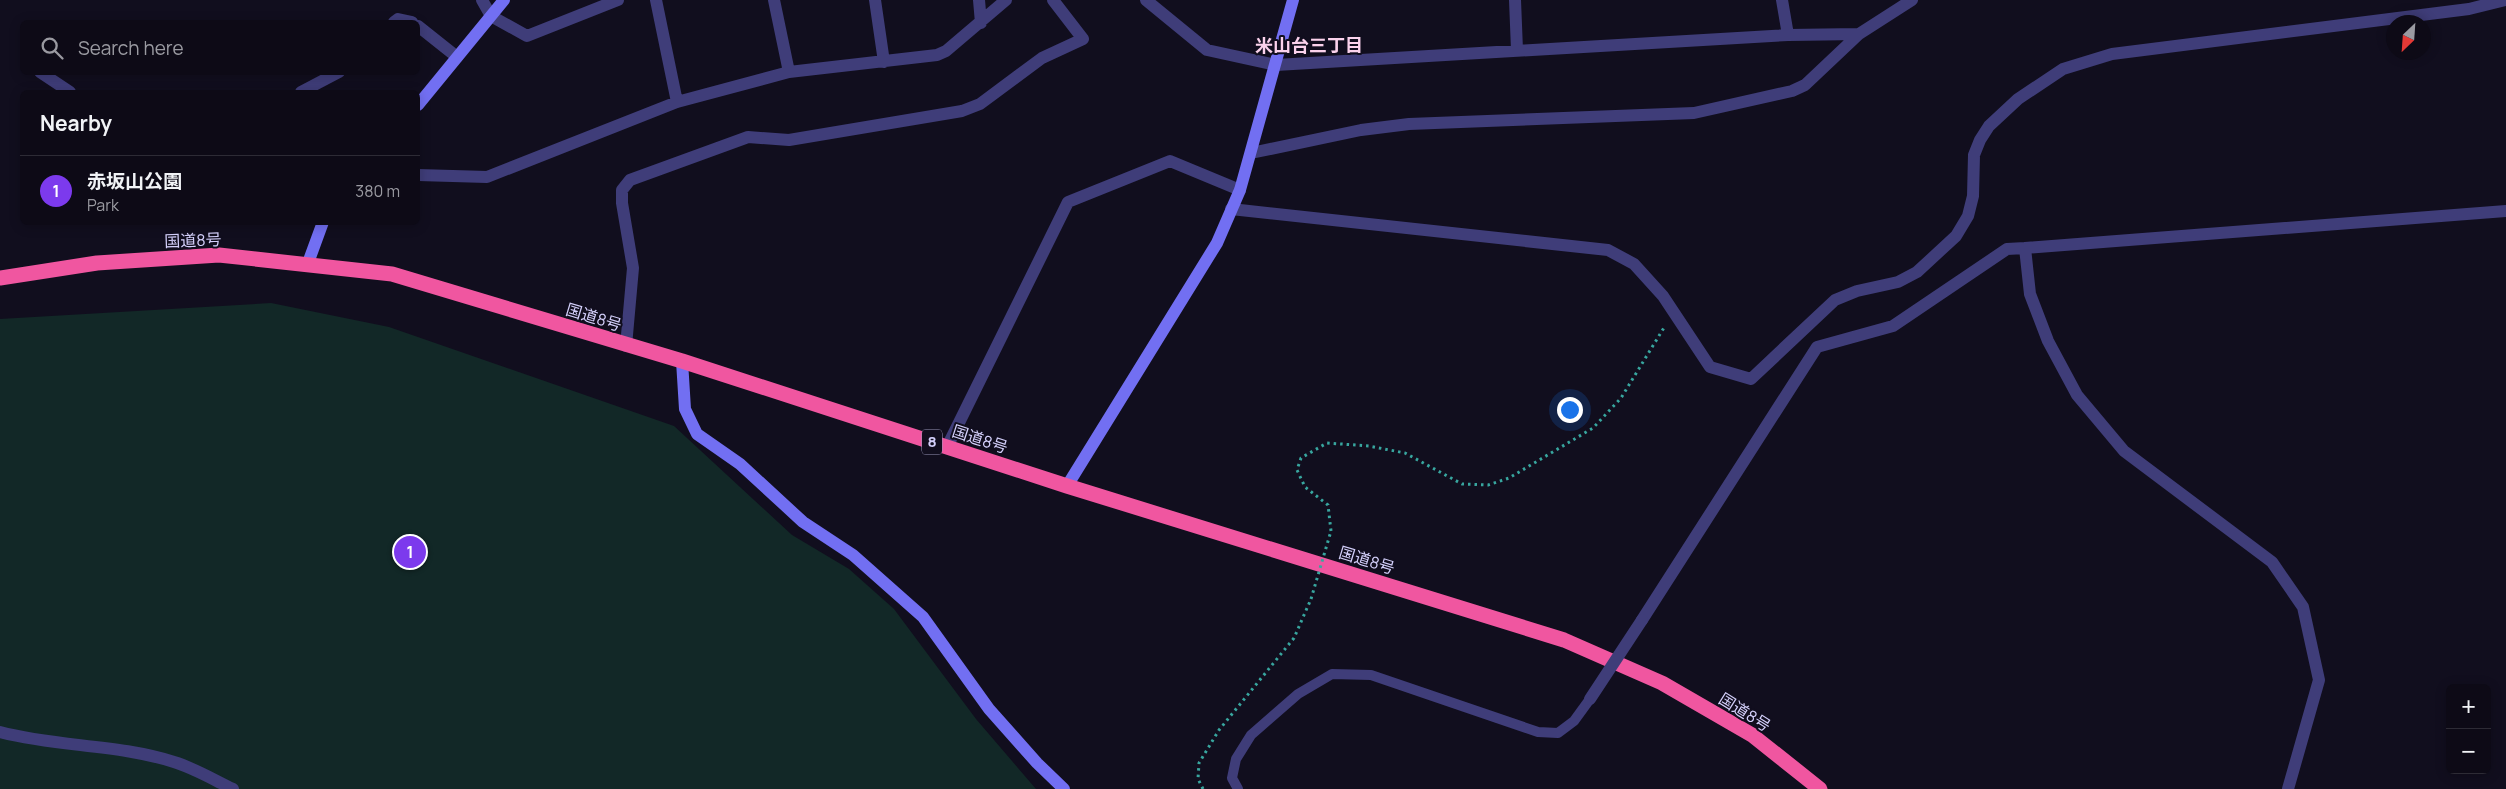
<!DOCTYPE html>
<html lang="en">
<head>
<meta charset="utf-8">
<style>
  :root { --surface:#0d0a16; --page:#1b1823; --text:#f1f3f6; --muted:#9a9aa1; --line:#2d2b35; --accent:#7c3aed }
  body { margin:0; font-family:Manrope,"Noto Sans JP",sans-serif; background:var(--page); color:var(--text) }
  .controls { position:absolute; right:15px; bottom:15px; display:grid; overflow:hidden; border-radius:8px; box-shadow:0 2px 12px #0003 }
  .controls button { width:45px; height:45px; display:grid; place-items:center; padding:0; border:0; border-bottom:1px solid var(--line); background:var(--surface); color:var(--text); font:25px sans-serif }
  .compass { position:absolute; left:2386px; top:15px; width:45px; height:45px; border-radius:50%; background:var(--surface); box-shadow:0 2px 12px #0003; rotate:205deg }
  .you { position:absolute; left:1569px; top:409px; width:18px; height:18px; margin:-12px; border:4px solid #fff; border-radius:50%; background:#1a73e8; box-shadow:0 0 0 8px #1a73e833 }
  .badge { display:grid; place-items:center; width:32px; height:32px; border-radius:50%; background:var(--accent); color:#fff; font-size:16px; font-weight:700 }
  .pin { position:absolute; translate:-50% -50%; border:2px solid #fff; box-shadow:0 1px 5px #0006 }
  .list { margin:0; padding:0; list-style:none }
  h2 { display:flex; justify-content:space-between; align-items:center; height:65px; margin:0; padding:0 20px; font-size:21px }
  h2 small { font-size:16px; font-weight:400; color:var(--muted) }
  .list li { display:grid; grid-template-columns:32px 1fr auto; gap:15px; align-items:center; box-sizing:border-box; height:70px; padding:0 20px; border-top:1px solid var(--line) }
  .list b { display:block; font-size:19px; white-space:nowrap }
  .list p { margin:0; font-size:16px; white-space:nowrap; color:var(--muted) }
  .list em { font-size:16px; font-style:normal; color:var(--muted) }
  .icon { flex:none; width:28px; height:28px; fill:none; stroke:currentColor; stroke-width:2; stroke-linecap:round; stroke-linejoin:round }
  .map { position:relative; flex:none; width:2506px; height:789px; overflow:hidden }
  .search { position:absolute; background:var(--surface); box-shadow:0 2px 12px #0003; left:20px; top:20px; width:400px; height:55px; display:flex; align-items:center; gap:12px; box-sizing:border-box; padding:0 18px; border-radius:8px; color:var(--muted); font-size:19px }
  .panel { position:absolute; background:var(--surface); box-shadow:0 2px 12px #0003; left:20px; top:90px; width:400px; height:135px; border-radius:8px }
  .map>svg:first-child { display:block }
  .green { fill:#122827 }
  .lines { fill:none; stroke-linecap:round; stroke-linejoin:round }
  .path { stroke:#38a69f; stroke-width:3; stroke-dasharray:2.5 4; stroke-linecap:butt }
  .lane { stroke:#3f3d79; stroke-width:10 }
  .street { stroke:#3f3d79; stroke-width:12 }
  .secondary { stroke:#726ff2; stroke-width:12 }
  .highway { stroke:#f056a0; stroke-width:15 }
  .path-bridge { stroke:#38a69f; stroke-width:3; stroke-dasharray:2.5 4; stroke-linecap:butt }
  .street-bridge { stroke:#3f3d79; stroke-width:12 }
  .labels { text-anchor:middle; stroke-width:4; stroke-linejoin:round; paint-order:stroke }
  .shield { fill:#110e1e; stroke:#9a96b9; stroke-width:1 }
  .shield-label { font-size:15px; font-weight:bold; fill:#d4d0fb }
  .street-label { font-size:16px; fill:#d4d0fb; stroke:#110e1e }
  .neighbourhood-label { font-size:18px; font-weight:bold; fill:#fbd2ec; stroke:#110e1e }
</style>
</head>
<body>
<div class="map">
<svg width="2506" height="789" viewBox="0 0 2506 789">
  <rect width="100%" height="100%" fill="#110e1e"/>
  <path class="green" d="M271,303l118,24 285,99 118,109 57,34 45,40 82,110 60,70h-1036v-470z"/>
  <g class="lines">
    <path class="path" d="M1331,531l-3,-26 -23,-18 -8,-17 4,-12 26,-15 42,3 36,7 57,31 26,1 21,-7 84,-50 28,-30 44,-72
      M1203,789l-5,-10 1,-16 20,-33 75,-92 17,-39"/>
    <path class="lane" d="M1238,789l-6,-11 4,-19 15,-24 47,-41 34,-20 39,1 167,57 20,1 16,-12 16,-22"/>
    <path class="street" d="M482,0l9,16 36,20 91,-36
      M656,0l21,102
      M774,0l15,72
      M875,0l9,62
      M979,0l2,23
      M1146,0l61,50 69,15 512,-30 71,-1 53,-34
      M1515,0l2,50
      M1782,0l6,35
      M394,22l4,-3 14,3
      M418,26l39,31
      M40,72l30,20
      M301,92l38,-20
      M1251,153l110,-23 48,-6 285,-11 98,-22 13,-6 54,-51
      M418,175l69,2 190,-75 112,-30 148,-17 9,-4 60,-51
      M1231,209l377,41 26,14 29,32 47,71 41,12 84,-79 22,-9 41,-9 19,-10 39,-36 12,-20 5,-20 1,-41 6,-15 9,-14 29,-27 45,-30 49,-15 357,-45 36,-9
      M626,346l7,-78 -11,-65v-13l8,-10 118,-43 41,3 173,-29 18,-7 62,-46 41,-19 -30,-39
      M947,447l121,-245 102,-41 70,29
      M1642,620l175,-273 76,-21 114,-77 18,-1
      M0,732c57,15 118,12 174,30 20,6 40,18 59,27
      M2288,789l31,-109 -16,-73 -31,-45 -148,-111 -47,-56 -29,-54 -18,-47 -5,-46 481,-37"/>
    <path class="secondary" d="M418,105l86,-105
      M308,263l15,-41
      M682,361l3,48 12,25 43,30 63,58 50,33 70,62 66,92 48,54 27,26
      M1067,486l150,-243 23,-53 53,-190"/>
    <path class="highway" d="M0,278l97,-15 122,-8 173,19 290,87 385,125 497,154 98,43 90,52 68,54"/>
    <path class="path-bridge" d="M1311,599l20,-68"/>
    <path class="street-bridge" d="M1590,699l52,-79"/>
  </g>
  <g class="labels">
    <rect class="shield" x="922" y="429.5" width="20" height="25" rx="4"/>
    <g class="shield-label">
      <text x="932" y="447">8</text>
    </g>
    <g class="street-label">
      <text transform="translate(193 240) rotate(-2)" y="6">国道8号</text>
      <text transform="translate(594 317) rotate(17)" y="6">国道8号</text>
      <text transform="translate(980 439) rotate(18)" y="6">国道8号</text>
      <text transform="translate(1367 560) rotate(17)" y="6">国道8号</text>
      <text transform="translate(1745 712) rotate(32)" y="6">国道8号</text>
    </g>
    <g class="neighbourhood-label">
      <text x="1309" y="52">米山台三丁目</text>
    </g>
  </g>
</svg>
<div class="controls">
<button>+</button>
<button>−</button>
</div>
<svg class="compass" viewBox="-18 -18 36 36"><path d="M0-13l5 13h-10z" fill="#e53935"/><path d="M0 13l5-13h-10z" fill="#9a9aa1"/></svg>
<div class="you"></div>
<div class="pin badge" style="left:410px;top:552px">1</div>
<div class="search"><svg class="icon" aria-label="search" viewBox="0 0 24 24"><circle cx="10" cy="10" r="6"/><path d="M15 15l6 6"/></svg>Search here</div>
<section class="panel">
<h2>Nearby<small></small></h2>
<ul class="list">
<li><span class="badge">1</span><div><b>赤坂山公園</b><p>Park</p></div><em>380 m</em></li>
</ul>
</section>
</div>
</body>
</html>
